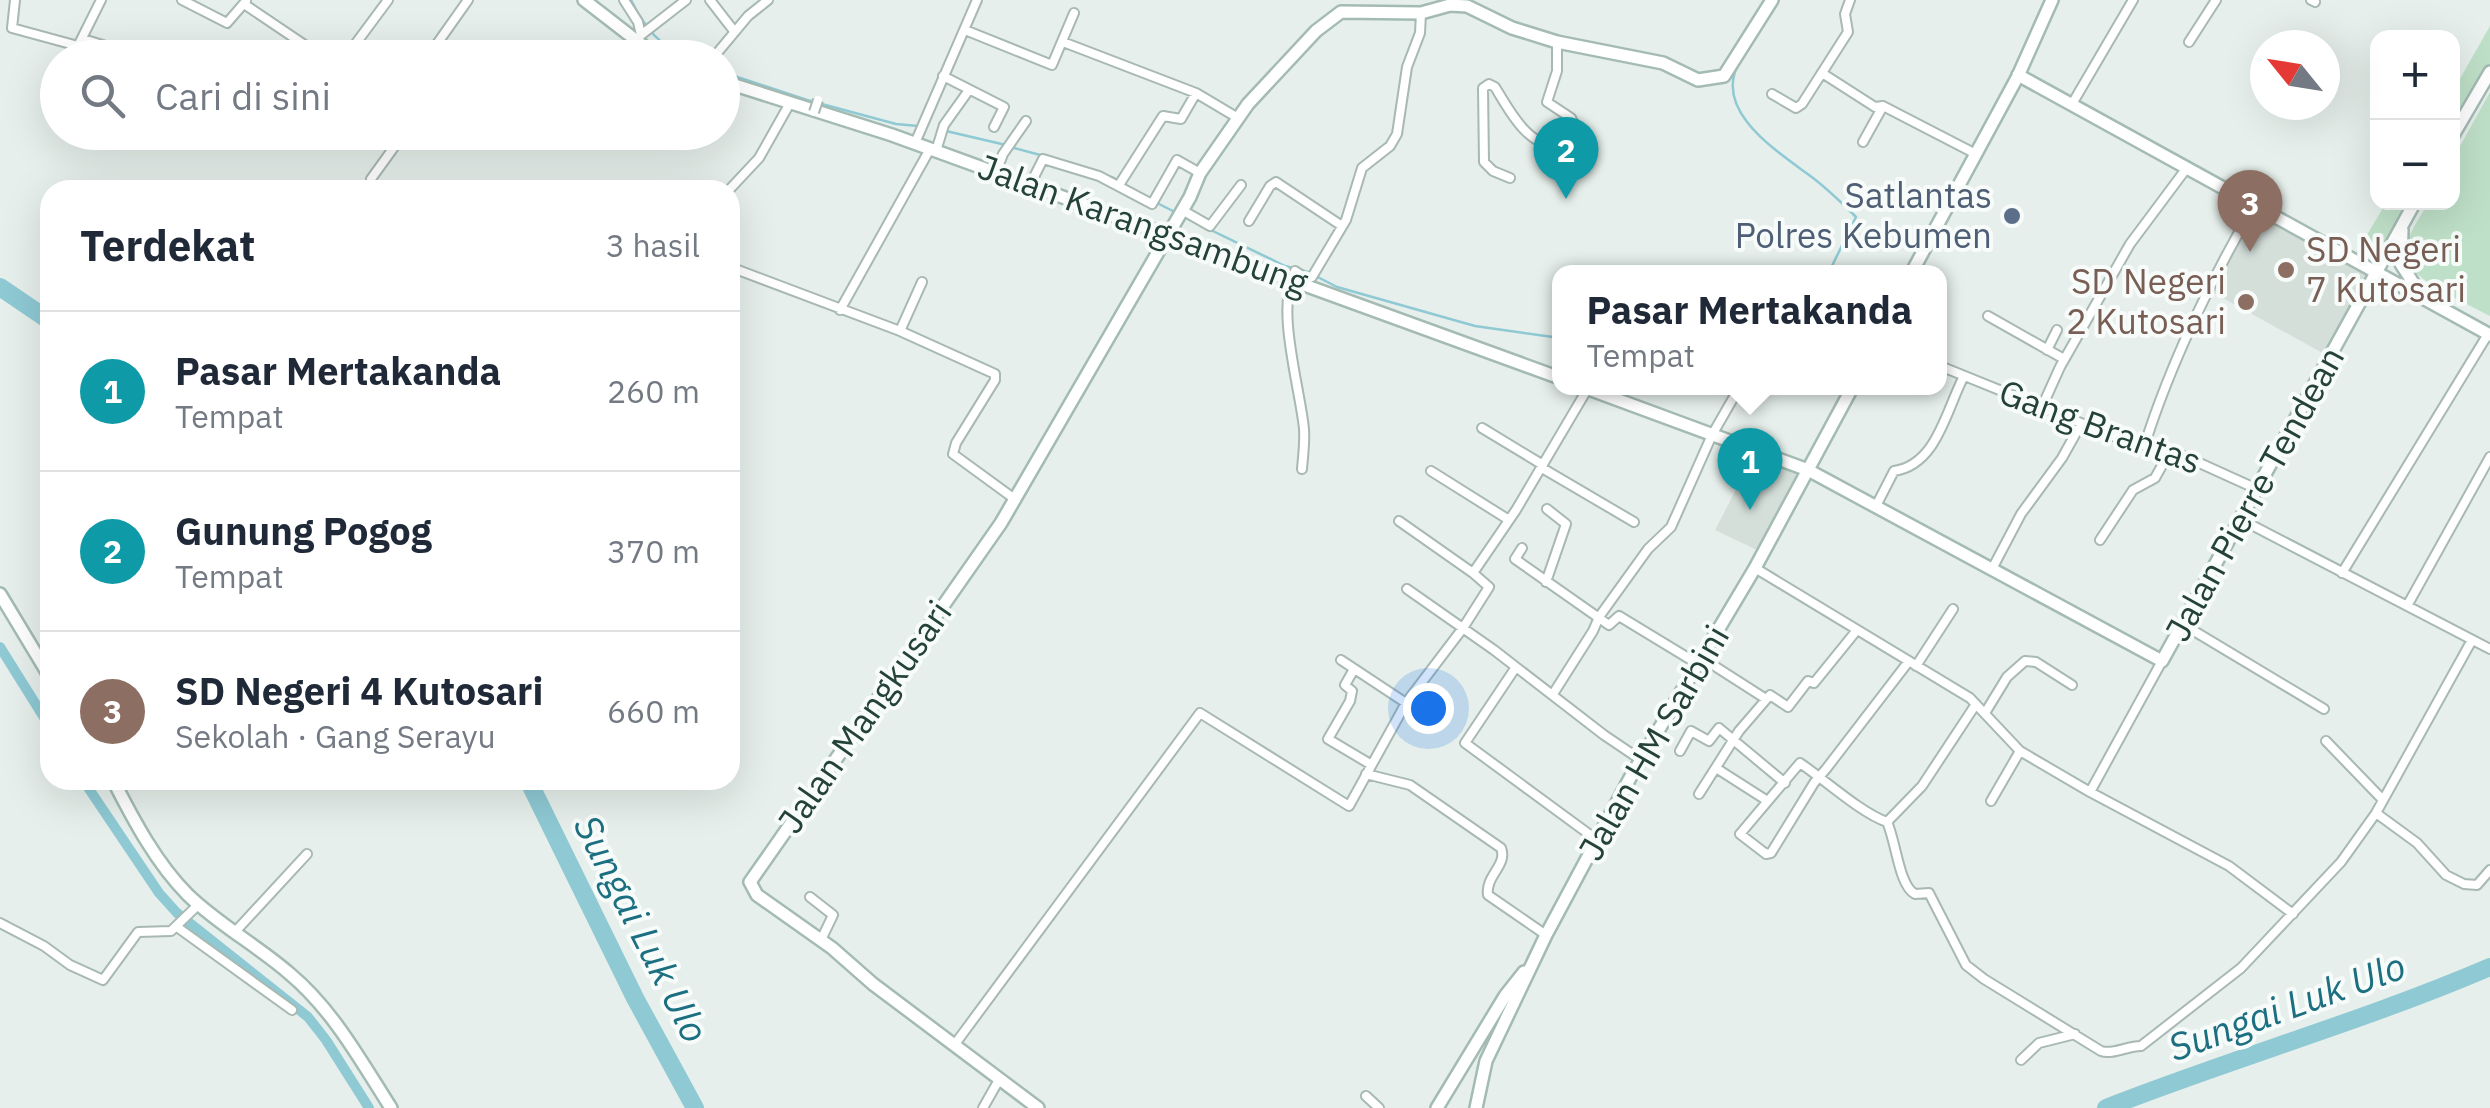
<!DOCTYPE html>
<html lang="id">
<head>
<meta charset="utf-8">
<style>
  :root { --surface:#fff; --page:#f6f6f7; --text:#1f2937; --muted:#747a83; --line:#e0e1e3; --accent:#7f5249 }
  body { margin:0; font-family:"IBM Plex Sans",sans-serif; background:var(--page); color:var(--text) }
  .controls { position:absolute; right:30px; top:30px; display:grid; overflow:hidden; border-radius:20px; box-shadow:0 10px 40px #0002 }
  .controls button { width:90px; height:90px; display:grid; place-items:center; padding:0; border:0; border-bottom:2px solid var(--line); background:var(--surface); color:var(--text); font:50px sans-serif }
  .compass { position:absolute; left:2250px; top:30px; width:90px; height:90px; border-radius:50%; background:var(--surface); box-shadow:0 10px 40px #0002; rotate:300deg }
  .you { position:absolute; left:1428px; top:708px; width:35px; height:35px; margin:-25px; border:8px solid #fff; border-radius:50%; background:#1a73e8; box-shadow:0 0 0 15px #1a73e833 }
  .badge { display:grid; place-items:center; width:65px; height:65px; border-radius:50%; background:var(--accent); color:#fff; font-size:32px; font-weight:700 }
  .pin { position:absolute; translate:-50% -82px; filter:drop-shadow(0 2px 5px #0008) }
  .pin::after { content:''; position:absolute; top:52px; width:35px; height:30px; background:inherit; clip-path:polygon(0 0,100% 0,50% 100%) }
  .popup { position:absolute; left:1552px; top:265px; width:395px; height:130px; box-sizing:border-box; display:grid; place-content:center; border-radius:20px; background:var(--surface); filter:drop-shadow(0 2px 8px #0005); font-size:32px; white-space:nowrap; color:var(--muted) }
  .popup b { font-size:38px; color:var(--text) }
  .popup::after { content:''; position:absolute; left:50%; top:100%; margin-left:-20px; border:20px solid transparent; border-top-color:var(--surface) }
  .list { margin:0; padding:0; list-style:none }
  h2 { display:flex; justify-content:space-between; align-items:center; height:130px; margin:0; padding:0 40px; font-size:42px }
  h2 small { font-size:32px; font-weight:400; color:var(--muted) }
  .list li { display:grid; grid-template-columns:65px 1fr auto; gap:30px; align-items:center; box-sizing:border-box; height:160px; padding:0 40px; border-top:2px solid var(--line) }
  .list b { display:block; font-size:38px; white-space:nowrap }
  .list p { margin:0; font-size:32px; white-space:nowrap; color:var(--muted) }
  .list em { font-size:32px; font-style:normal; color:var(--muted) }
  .icon { flex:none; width:55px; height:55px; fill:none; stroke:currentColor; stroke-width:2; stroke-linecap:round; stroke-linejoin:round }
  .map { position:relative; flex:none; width:2490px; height:1108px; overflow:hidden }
  .search { position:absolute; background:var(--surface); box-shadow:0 10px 40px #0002; left:40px; top:40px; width:700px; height:110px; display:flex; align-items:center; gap:25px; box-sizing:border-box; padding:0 35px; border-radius:55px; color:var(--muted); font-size:38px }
  .panel { position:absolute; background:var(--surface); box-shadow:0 10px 40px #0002; left:40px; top:180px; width:700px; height:610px; border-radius:30px }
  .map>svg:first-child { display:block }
  .built { fill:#d4dfda }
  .park { fill:#bfe0c8 }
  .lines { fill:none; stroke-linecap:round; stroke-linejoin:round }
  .stream { stroke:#8ec9d4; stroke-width:2.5 }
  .canal { stroke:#8ec9d4; stroke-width:10 }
  .river { stroke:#8ec9d4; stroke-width:18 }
  .street-casing { stroke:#a8b8b2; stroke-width:12 }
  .secondary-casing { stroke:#a4bbb3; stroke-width:16 }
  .street { stroke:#fff; stroke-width:8 }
  .secondary { stroke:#fff; stroke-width:11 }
  .street-bridge-casing { stroke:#a8b8b2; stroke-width:12; stroke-linecap:butt }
  .street-bridge { stroke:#fff; stroke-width:8 }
  .service-dot { fill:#5c6f8a; stroke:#f7fbf9; stroke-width:4 }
  .education-dot { fill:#8d6e63; stroke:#f7fbf9; stroke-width:4 }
  .labels { text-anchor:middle; stroke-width:8; stroke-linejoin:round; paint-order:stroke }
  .service-label { font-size:35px; fill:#4e5e75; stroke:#f7fbf9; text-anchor:end }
  .street-label { font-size:35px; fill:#24423a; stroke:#f7fbf9 }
  .education-label { font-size:35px; fill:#785e54; stroke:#f7fbf9; text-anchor:start }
  .water-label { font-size:38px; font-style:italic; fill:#1c6f80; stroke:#f7fbf9 }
</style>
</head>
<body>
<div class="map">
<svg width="2490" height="1108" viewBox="0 0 2490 1108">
  <rect width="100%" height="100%" fill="#e6efeb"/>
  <path class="built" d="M2255,209l118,65 -45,82 -118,-65z
    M1756,451l52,19 -45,83 -48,-23z"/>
  <path class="park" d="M2490,26v42l-23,42 -14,-7v-12z
    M2490,92v224c-18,-10 -79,-37 -84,-56 -4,-19 14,-42 22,-57l24,-1 1,-43z
    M2386,203h29l-31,53 -28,-3z"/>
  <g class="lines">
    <path class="stream" d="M631,0c14,28 28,46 58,58
      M1740,61c-29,48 35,89 69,114 18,13 32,27 47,42l-27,55
      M722,72l85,28 89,24 22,2
      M946,131l60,14
      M1014,148l30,8
      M1071,164l43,14 23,14
      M1157,203l20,10
      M1184,217l101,49 23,6 29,15 138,39 85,12"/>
    <path class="canal" d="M0,647l50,80
      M83,780l76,113 18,20 131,104 18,23 43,68"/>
    <path class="river" d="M0,287l50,34
      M528,780l107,218 60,110
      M2106,1108c127,-50 258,-87 384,-141"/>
    <g class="street-casing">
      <path id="street" d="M15,0l-3,28 66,18 23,-46
        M182,0l45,23 19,-22
        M624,0l14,22 3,13
        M710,0l24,31
        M2311,0l4,2
        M244,4l80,54
        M965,30l87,35 22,-52
        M641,35l45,-35
        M83,39l39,12
        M1063,42l133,51 42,25
        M2189,42l27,-42
        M345,58l43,-58
        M427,58l41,-58
        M713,58l35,-42 20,-16
        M1822,73l53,34 8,-1 91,47
        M943,76l61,31 -10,20
        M1772,94l24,14 6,-4 46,-72 -3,-18 5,-14
        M2072,104l61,-104
        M1863,142l20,-36
        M915,143l62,-143
        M936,151l8,-26 25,-35
        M996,172l7,-18 23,-33
        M1510,178l-17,-7 -9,-9 -1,-74 6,-4 6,3c14,23 33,61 66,60l7,-7 6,-16 -3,-6 -24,-16 10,-31v-29
        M371,179l34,-47
        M1030,185l13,-26 56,17 53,28 25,-44 23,13
        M1119,185l44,-69 18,3 15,-26
        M729,190l30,-32 31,-55
        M1182,210l28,16 31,-41
        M1249,221l21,-35 6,-4 66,44
        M730,267l170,64 95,43v6l-39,63 -3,11 63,46
        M840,310l90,-161
        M1988,316l76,43
        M900,331l22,-49
        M2047,350l10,-20
        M1940,366l178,72 66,18 75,34
        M2041,409l19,-42 70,-123 56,-75
        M1482,428l61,37
        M2145,444c25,-79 67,-167 109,-238
        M1542,468l92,54
        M1302,469c1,-13 3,-27 2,-40 -4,-42 -29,-121 -9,-158l12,8 5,-2 34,-57 16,-52 28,-22 7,-12 10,-67 13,-34 1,-20
        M1431,471l78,49
        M1876,506l18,-35c43,-6 52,-61 70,-95
        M2242,520l248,129
        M1399,521l74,52
        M2100,540l33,-50 22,-12 15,-27
        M1522,548l-7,11 94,66 10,-9 79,48
        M1755,568l215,130 50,53 70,41
        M1992,569l29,-55 41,-56 19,-34
        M2342,573l146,-239
        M1546,582l20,-58 -19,-15
        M1407,589l87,61 110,85 37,25
        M2407,606l83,-149
        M2184,625l140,84
        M1702,658l64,41
        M1341,660l65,43 57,-75 26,-41 -16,-14 43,-63 72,-122
        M1909,661l-83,108 -12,14 -43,70 -5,1 -26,-20 60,-71c25,17 61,50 87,59l35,-36 54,-82
        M2162,661l-72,131 139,74 64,48
        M1916,666l37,-57
        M1516,667l-51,76 132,97
        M1354,669l-9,16 7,6 -2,10 -22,38 42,25
        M1553,694l40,-63 6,-14 49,-68 23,-22 41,-92 27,-47
        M1985,713l22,-36 18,-16 11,1 36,23
        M2326,741l56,58
        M1680,751l11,-20 18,10 10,-13 66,55
        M1716,768l50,32
        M1366,774l44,11 91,63c7,17 -16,28 -13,47l58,40
        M1699,794l40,-63 31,-36 18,12 20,-26 6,2 43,-53
        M1991,801l29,-50
        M2376,813l41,30 29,32 18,9 13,1 13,-15
        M1887,822c9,19 12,64 28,72l14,-1 37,72 18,14 117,72c12,4 26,-5 40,-5l100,-78 100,-106 35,-49 96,-173
        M810,897l23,18 -12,25
        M0,923l44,23 26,19 33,15 35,-48 33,-1 28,-27
        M177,927l115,83
        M234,933l73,-79
        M955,1044l245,-331 149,93 57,-103
        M2021,1060l18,-17 36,-9
        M1366,1096l13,12
        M983,1108l17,-30"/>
    </g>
    <g class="secondary-casing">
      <path id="secondary" d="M584,0l75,58
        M2018,75l472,260
        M722,81l170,54 668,243
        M2452,137l38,-65
        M2402,230l-1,34 20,31
        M1912,272l106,-196 34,-76
        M1586,388l222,82 354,191 253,-459
        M0,594l50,83
        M113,780c20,39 43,83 75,115 31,30 70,51 102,79 43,36 71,87 101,134
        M1038,1108l-165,-124 -41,-36 -75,-53 -7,-13 251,-359 189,-326 10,-24 48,-69 68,-73 25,-19 80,1 29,-8 17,1 45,22 45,14 106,21 35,17 26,-4 48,-76
        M1437,1108l68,-112 19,-24
        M1476,1108l10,-47 60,-126 84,-157 125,-210 97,-180"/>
    </g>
    <use href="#street" class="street"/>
    <use href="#secondary" class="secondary"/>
    <g class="street-bridge-casing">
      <path id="street-bridge" d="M814,112l4,-12"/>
    </g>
    <use href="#street-bridge" class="street-bridge"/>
  </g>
  <circle class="service-dot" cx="2012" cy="216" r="10"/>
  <g class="education-dot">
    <circle cx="2286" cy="270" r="10"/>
    <circle cx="2246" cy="302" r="10"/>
  </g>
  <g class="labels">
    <g class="service-label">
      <text x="1992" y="208">Satlantas<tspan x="1992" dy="40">Polres Kebumen</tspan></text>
    </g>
    <g class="street-label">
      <text transform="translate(1143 225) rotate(20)" y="12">Jalan Karangsambung</text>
      <text transform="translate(2100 427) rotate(20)" y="12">Gang Brantas</text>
      <text transform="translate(2255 494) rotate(-61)" y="12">Jalan Pierre Tendean</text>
      <text transform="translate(865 717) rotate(-55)" y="12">Jalan Mangkusari</text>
      <text transform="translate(1654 743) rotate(-60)" y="12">Jalan HM Sarbini</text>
    </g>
    <g class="education-label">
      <text x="2306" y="262">SD Negeri<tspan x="2306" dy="40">7 Kutosari</tspan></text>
      <text x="2226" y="294" text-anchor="end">SD Negeri<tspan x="2226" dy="40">2 Kutosari</tspan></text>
    </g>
    <g class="water-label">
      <text transform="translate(641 929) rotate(63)" y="13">Sungai Luk Ulo</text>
      <text transform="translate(2287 1007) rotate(-20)" y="13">Sungai Luk Ulo</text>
    </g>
  </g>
</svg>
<div class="controls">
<button>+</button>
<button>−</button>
</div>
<svg class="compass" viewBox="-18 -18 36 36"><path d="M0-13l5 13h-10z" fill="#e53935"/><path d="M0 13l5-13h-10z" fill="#747a83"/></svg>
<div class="you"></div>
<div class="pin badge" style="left:1750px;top:510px;background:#0f9aa8">1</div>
<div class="popup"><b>Pasar Mertakanda</b>Tempat</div>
<div class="pin badge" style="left:1566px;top:199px;background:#0f9aa8">2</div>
<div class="pin badge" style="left:2250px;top:252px;background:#8d6e63">3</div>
<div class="search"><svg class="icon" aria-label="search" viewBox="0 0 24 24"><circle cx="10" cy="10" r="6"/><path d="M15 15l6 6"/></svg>Cari di sini</div>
<section class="panel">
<h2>Terdekat<small>3 hasil</small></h2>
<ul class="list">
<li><span class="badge" style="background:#0f9aa8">1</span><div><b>Pasar Mertakanda</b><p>Tempat</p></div><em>260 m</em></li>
<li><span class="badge" style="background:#0f9aa8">2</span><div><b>Gunung Pogog</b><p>Tempat</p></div><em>370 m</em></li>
<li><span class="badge" style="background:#8d6e63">3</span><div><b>SD Negeri 4 Kutosari</b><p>Sekolah · Gang Serayu</p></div><em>660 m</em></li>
</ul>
</section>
</div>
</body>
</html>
